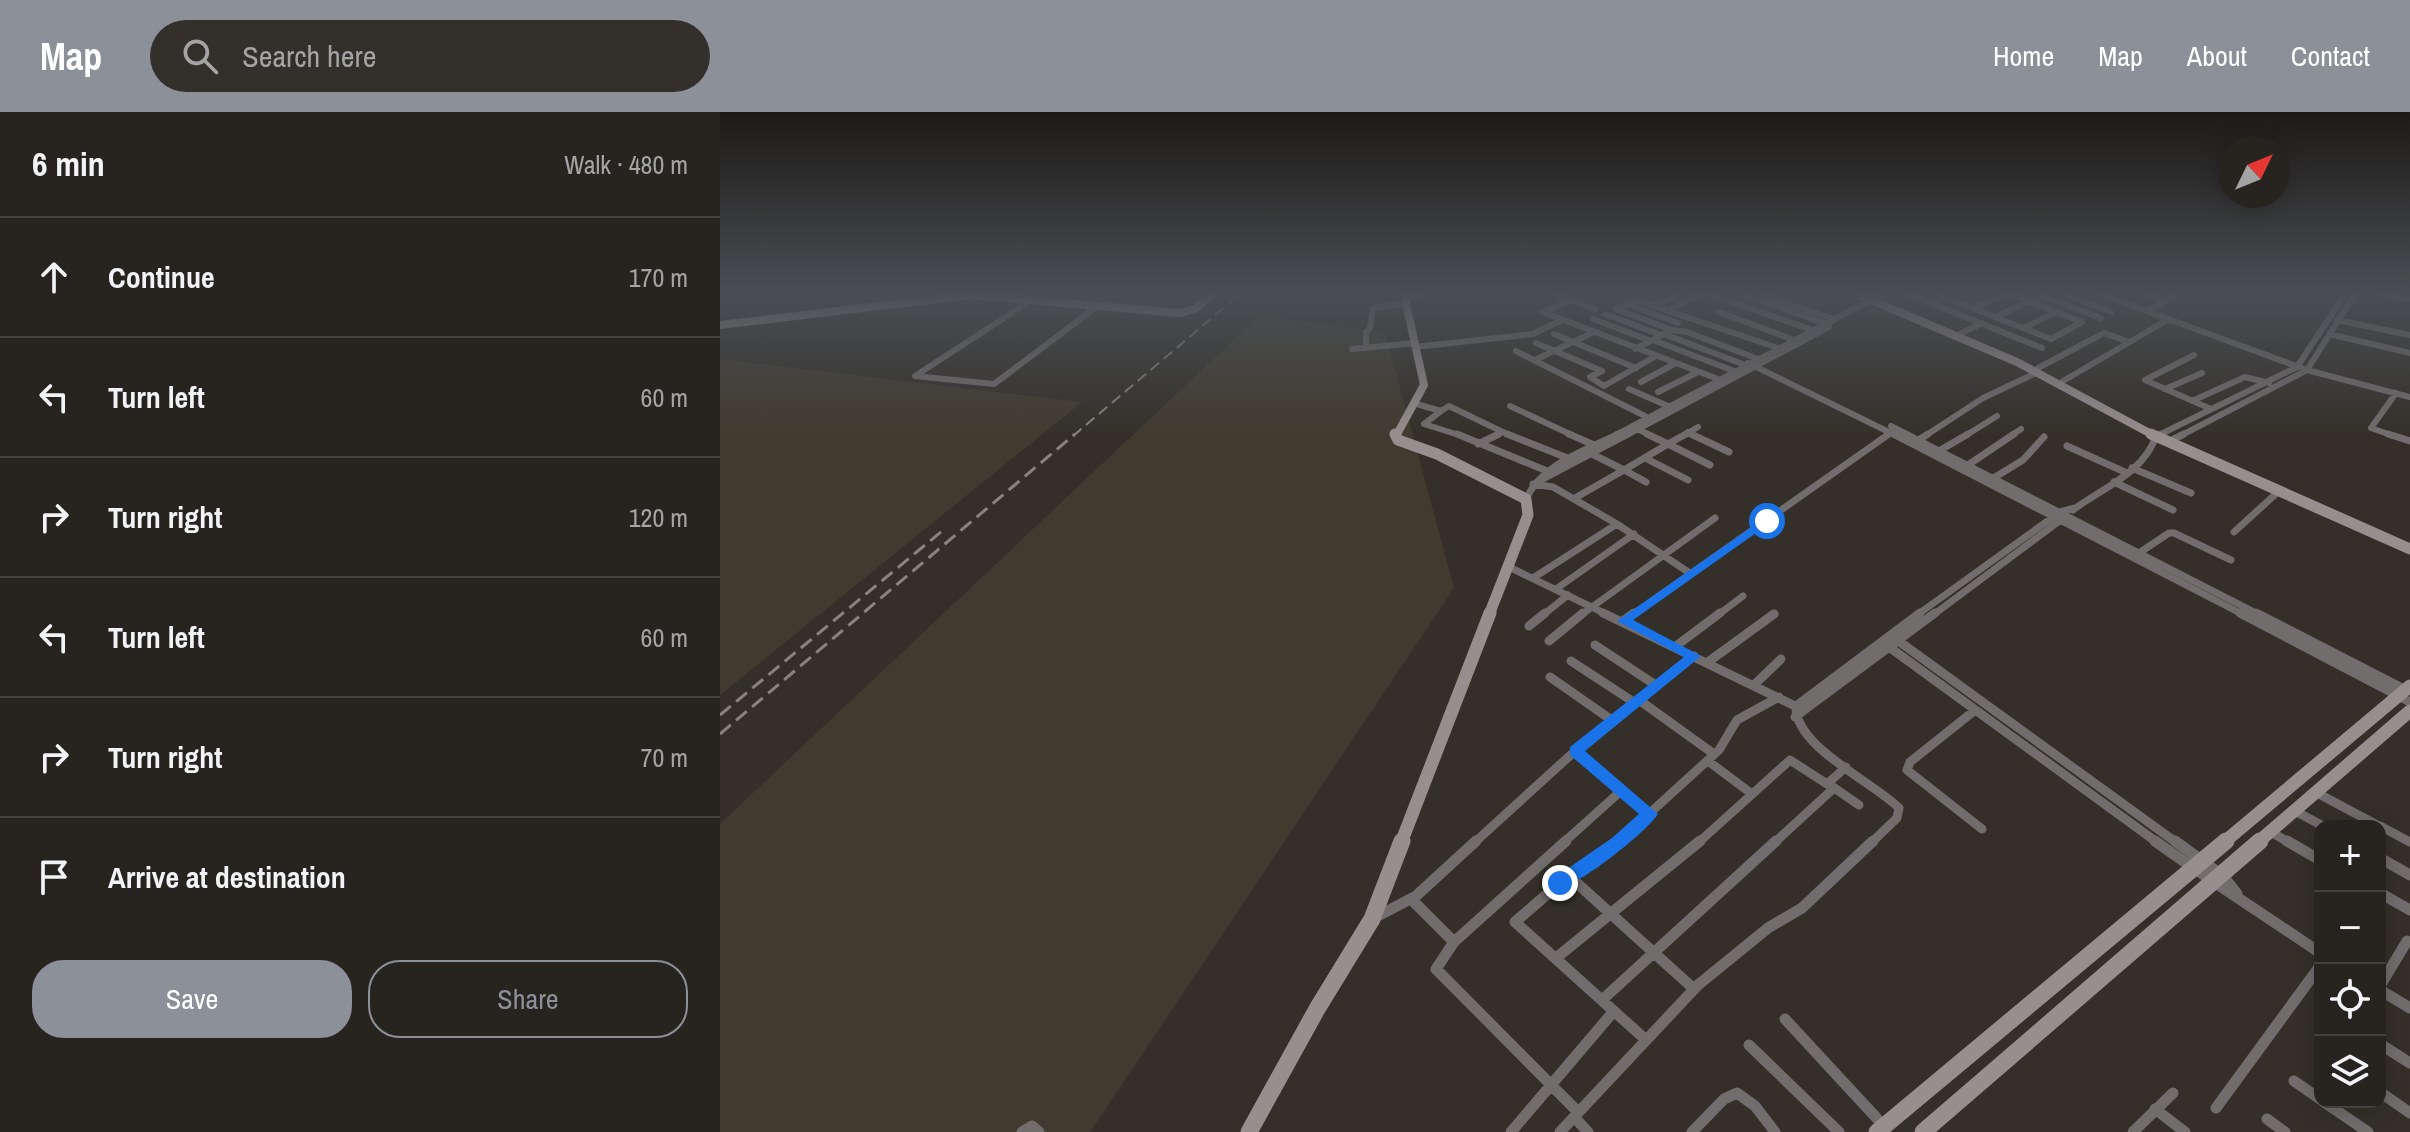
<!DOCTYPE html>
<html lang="en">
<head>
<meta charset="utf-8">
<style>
  :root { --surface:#27241f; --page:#33302c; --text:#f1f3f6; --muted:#a4a4a4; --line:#43413d; --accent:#8c9099 }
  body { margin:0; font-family:"Archivo Narrow",sans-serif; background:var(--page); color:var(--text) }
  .controls { position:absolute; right:24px; bottom:24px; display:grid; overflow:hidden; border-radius:16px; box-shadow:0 4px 20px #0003 }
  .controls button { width:72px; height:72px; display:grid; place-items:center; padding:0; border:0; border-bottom:2px solid var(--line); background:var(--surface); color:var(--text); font:40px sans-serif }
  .compass { position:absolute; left:1498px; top:24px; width:72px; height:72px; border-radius:50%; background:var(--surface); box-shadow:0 4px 20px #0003; rotate:47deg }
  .stop { position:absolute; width:24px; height:24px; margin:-18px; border:6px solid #1a73e8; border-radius:50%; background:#fff }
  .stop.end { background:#1a73e8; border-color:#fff; box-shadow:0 2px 8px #0008 }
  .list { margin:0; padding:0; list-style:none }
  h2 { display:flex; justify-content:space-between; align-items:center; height:104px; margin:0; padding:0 32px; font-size:34px }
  h2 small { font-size:26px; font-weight:400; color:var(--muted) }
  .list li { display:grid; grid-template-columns:52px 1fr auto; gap:24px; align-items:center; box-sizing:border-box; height:120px; padding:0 32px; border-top:2px solid var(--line) }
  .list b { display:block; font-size:30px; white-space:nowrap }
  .list em { font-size:26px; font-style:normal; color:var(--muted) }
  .actions { display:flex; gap:16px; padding:24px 32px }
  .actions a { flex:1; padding:18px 0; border:2px solid var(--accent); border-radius:32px; text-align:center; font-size:28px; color:var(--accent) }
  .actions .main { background:var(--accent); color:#fff }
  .icon { flex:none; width:44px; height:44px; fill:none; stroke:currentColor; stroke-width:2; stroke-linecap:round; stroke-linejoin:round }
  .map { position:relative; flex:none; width:1690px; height:1020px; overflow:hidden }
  header { display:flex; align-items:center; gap:48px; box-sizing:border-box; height:112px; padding:0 40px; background:var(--accent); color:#fff }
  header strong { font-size:38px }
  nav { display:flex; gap:44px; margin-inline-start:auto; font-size:28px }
  .search { width:560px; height:72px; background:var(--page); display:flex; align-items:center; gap:20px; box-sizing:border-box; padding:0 28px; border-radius:44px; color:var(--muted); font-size:30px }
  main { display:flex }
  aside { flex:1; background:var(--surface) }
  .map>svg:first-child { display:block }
  .built { fill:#413b2f }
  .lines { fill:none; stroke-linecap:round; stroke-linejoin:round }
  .street-far3 { stroke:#726d6d; stroke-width:6 }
  .street-far2 { stroke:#726d6d; stroke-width:7 }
  .street-far1 { stroke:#726d6d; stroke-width:9 }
  .street { stroke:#726d6d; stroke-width:11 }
  .secondary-far3 { stroke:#978f8e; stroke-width:8 }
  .secondary-far2 { stroke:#978f8e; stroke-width:11 }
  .secondary-far1 { stroke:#978f8e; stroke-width:13 }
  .secondary { stroke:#978f8e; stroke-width:17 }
  .rail-far1 { stroke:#87847e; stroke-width:2; stroke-dasharray:11 6; stroke-linecap:butt }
  .rail { stroke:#87847e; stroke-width:3; stroke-dasharray:14 7; stroke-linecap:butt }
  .route { fill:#1a73e8 }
</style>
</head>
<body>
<header>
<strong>Map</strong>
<div class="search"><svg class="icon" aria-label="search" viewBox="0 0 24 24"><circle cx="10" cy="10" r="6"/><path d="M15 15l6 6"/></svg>Search here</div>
<nav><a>Home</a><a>Map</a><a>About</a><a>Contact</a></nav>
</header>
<main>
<aside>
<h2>6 min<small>Walk · 480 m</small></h2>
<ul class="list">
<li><svg class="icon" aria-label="ahead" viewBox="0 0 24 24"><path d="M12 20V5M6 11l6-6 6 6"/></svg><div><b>Continue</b></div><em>170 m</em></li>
<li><svg class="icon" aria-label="left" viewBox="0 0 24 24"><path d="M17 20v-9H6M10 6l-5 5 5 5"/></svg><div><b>Turn left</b></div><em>60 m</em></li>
<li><svg class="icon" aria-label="right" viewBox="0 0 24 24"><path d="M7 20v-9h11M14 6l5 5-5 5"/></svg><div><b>Turn right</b></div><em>120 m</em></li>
<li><svg class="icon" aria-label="left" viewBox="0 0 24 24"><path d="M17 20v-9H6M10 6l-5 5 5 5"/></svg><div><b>Turn left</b></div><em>60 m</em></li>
<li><svg class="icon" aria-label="right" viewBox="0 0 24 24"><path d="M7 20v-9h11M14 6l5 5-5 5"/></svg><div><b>Turn right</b></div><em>70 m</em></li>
<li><svg class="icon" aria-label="arrive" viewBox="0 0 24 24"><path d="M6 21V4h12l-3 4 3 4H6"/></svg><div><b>Arrive at destination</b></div></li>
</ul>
<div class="actions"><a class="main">Save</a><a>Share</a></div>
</aside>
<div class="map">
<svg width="1690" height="1020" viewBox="0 0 1690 1020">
  <rect width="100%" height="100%" fill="#343029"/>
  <path class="built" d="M539,204l126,16 69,256 -364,544h-370v-308z
    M0,247l362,43 -362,293z"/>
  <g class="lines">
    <path class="street-far3" d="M837,182l38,15
      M989,182l103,36
      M1022,182l82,29
      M1041,182l72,25
      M1188,182l134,54
      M1216,182l115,45 31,-17
      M1291,182l71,28
      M1318,182l63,24
      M1344,182l47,18
      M1380,182l207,76 103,27
      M1427,182l19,7
      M1661,182l29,5
      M685,186l16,-4
      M310,189l-115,75 79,8 101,-76
      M849,189l-26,11 175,67
      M907,192l51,19
      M935,195l24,-13
      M1254,196l33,-14
      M947,199l32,-17
      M1427,199l31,-17
      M999,200l75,28
      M885,202l56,21
      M1275,205l50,-23
      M873,207l58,22
      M1617,208l73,15
      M1304,216l32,-16
      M952,218l15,2 71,27
      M834,222l82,34
      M944,222l81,31
      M1609,222l81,19
      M1236,224l26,-13
      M933,228l81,31
      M816,231l66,28 -12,6 14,9 50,-29
      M695,235l118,-13 29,-14
      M646,236v-16l4,-4 3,-20 33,-5
      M632,237l63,-6
      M915,237l37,-19 -56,-21 20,-9 142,48
      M796,239l129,65
      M1474,243l-49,25 66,29
      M817,247l55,-26
      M1028,251l149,73
      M1318,256l66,-35 25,9
      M1343,269l106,-62
      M921,270l33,-18
      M909,277l39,17
      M1445,277l37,-16
      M938,280l40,-20
      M1472,289l53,-24 24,6
      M693,291l28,8 -17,13 38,12
      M790,294l64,30
      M721,299l8,-5 62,30
      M1171,314l19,10
      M916,316l15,8
      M968,320l7,4
      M775,324l7,-4
      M894,324l268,-142
      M905,324l204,-109
      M963,324l15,-9
      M1166,324l8,-6
      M1205,324l58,-38 55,-26
      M1245,324l32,-20
      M1291,324l10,-7
      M1437,324l140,-69 48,-73
      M1460,324l127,-66 48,-76
      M1674,324l-23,-8 25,-35"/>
    <path class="street-far2" d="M737,322l90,37
      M787,322l63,25
      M849,322l25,11
      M971,322l38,18
      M1173,322l351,181
      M1186,322l354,181
      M1668,322l22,7
      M1197,329l11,-7
      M1448,330l16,-8
      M758,332l21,-10
      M948,332l42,21
      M948,332l18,-10
      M1347,334l60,27
      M1219,339l29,-17
      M872,342l32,16 44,-26 -21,-10
      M925,346l43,22
      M1245,355l49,-33
      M1412,356l59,25
      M1272,367l31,-19 21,-23
      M821,368l87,-46
      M1394,370l59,28
      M813,372l20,3 64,37
      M855,386l49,-28 22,12
      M806,387c16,-35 59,-48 92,-65
      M1353,398c29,-22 71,-37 83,-74l5,-2
      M1514,420l45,-41
      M1419,441l30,-20h5l57,27
      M789,455l99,48
      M813,466l84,-54 74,50
      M836,477l78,-55
      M823,503l25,-20
      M861,503l134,-97
      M912,503l257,-181
      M998,503l25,-19
      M1197,503l143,-103 15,-4
      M1213,503l129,-96"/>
    <path class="street-far1" d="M883,501l196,95
      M1520,501l170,89
      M1536,501l150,77
      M903,509l11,-8
      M809,514l16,-13
      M1173,525l284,206
      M829,529l34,-28
      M1165,532l273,199
      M875,533l62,41
      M956,534l44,-33
      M851,549l64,42
      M988,550l66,-48
      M830,565l63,44
      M1034,573l27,-26
      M919,588l75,54
      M1254,599l-64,51 -3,8 75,59
      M1075,605l140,-104
      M855,639l75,63
      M988,649l44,33
      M1110,673l29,20
      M1597,681l62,33
      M1575,699l28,15
      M1660,714l30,16
      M1551,720l19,11
      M754,731l101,-92 119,-95
      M843,731l59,-53
      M897,731l102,-93 18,-30 42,-23
      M978,731l92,-83 37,24 19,-17
      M1054,731l60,-55
      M1151,731l26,-25 2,-10c-26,-26 -105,-62 -103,-102l124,-93"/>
    <path class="street" d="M899,729l-59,42 -45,39 131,118
      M1435,729c54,39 110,74 165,112
      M1455,729l48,35 14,18
      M1567,729l33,19
      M1660,746l30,17
      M849,764l125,113
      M1660,781l30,17
      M691,787l43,43 -18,27 142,143
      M654,806l42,-22 60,-55
      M734,830l112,-101
      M836,846l144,-117
      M1660,874l27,-45
      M1660,878l30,18
      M882,888l174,-159
      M1065,907l99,107
      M1660,932l30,19
      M1029,933l90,87
      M1574,969l26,18
      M1660,980l30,21
      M1604,990l44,30
      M1496,996l104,-142
      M1435,997l30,23
      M854,1005l14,15
      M1547,1007l18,13
      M302,1020l10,-6 7,6
      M791,1020l103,-121
      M840,1020l138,-147 70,-57 34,-20 71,-67
      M972,1020l32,-33 13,-6 18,13 20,26
      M1413,1020l40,-39"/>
    <path class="secondary-far3" d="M1137,182l160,68 138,74
      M0,213l251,-30 209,18 15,-4 18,-15
      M676,324l28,-51 -20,-91"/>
    <path class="secondary-far2" d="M675,322l3,6 39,14 89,45 2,16 -39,100
      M1431,322l259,115"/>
    <path class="secondary-far1" d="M681,731l89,-230
      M1503,731l187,-157
      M1537,731l153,-132"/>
    <path class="secondary" d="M529,1020l68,-123 55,-90 30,-78
      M1157,1020l349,-291
      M1203,1020l337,-291"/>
    <path class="rail-far1" d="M353,324l167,-142"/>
    <path class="rail" d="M0,603l222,-184
      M0,622l355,-300"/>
  </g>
  <linearGradient id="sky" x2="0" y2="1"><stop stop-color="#1d1a17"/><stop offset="0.56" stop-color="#4a4e54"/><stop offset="1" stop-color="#4a4e54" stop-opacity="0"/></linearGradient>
  <rect width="1690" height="324" fill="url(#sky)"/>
  <path class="route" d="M1043,407l10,2 -140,99 68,36 -116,95 73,63c-9,16 -88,80 -104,74l-3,-5 3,-5 58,-40 27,-24 -69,-59v-8l114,-90 -67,-36z"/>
</svg>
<div class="controls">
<button>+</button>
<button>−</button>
<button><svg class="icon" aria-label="locate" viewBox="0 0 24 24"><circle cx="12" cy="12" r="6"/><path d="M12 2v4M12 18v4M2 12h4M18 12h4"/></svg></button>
<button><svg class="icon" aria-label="layers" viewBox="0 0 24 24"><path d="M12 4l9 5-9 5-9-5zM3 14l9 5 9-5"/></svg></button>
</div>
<svg class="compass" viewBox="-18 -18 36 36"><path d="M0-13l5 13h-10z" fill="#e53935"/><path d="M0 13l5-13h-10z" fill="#a4a4a4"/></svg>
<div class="stop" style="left:1047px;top:409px"></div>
<div class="stop end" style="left:840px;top:771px"></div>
</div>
</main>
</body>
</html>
